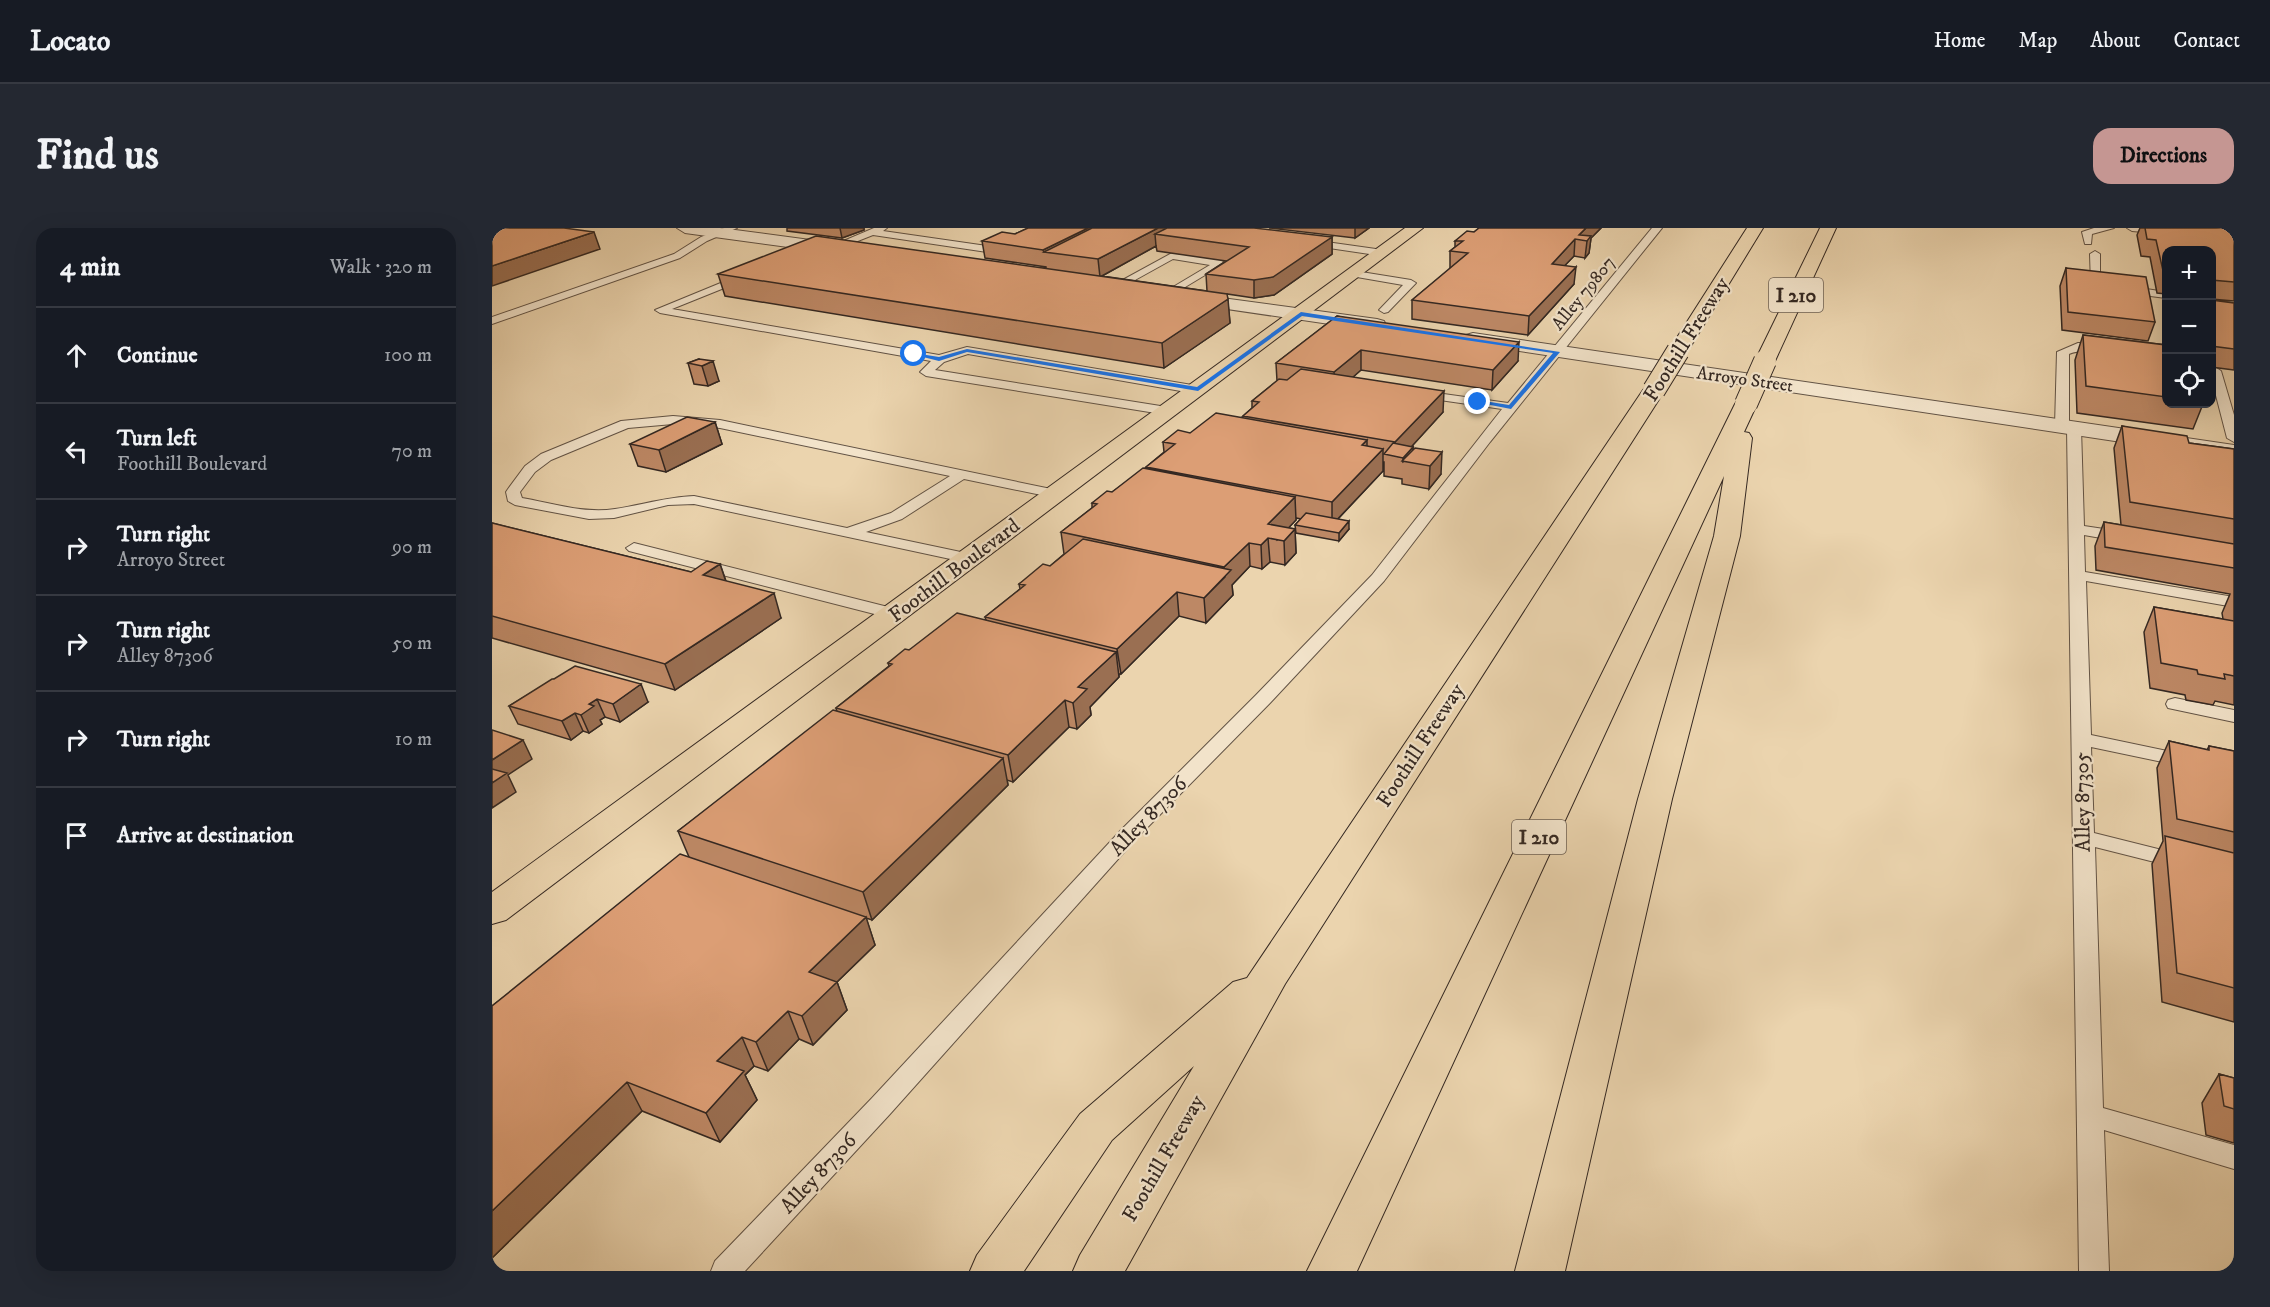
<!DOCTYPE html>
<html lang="en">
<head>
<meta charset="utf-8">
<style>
  :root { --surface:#171b24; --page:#242831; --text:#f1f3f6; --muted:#9ea1a6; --line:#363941; --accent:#c59692 }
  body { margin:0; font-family:"IM FELL DW Pica",serif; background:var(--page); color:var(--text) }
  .controls { position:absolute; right:18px; top:18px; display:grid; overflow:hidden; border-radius:12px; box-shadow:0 6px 24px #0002 }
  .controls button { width:54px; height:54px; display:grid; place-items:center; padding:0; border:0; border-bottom:2px solid var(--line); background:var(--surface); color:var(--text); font:30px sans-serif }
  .stop { position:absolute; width:18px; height:18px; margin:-14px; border:4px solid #1a73e8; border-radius:50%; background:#fff }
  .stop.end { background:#1a73e8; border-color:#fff; box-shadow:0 2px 6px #0008 }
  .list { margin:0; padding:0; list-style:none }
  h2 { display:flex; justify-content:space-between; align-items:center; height:78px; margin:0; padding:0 24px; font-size:26px }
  h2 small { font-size:20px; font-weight:400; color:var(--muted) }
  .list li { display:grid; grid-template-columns:39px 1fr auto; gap:18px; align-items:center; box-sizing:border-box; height:96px; padding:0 24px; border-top:2px solid var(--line) }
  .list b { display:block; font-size:22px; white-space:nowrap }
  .list p { margin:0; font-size:20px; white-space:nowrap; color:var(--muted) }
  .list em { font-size:20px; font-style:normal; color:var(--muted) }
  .icon { flex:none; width:33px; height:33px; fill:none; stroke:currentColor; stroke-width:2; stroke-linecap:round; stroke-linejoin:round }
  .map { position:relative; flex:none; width:1742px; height:1043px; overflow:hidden; border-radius:18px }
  header { display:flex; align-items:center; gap:36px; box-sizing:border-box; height:84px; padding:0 30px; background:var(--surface); border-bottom:2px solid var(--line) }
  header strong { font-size:28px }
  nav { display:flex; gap:33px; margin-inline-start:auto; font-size:21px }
  .intro { display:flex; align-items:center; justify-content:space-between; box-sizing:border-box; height:144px; padding:0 36px }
  h1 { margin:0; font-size:42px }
  .button { padding:15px 27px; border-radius:18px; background:var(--accent); color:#111; font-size:21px; font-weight:700 }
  main { display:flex; gap:36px; padding:0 36px }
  aside { flex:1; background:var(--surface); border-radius:18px; box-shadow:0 6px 24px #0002 }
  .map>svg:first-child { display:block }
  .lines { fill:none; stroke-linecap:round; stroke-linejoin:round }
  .service-casing { stroke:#625345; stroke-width:2 }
  .minor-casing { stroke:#625345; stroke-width:2 }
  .primary-casing { stroke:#342822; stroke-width:2 }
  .motorway-casing { stroke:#342822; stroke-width:2 }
  .service { fill:#f2e3ca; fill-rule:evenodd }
  .minor { fill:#f2e3ca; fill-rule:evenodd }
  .primary { fill:#ebd4ae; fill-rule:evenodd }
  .motorway { fill:#ebd4ae; fill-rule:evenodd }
  .motorway-bridge-far1-casing { stroke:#342822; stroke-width:19; stroke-linecap:butt }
  .motorway-bridge-casing { stroke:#342822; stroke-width:24; stroke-linecap:butt }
  .motorway-bridge-far1 { stroke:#ebd4ae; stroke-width:17 }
  .motorway-bridge { stroke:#ebd4ae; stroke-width:22 }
  .wall { fill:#bd8865; stroke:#342822; stroke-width:1.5; fill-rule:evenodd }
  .shaded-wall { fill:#9a6f52; stroke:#342822; stroke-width:1.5 }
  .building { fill:#dc9e75; stroke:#342822; stroke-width:1.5 }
  .route { fill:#1a73e8 }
  .labels { text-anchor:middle; stroke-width:4.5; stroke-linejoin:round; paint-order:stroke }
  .far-street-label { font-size:18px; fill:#342822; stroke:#f2e3ca }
  .shield { fill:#f2e3ca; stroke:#6d6054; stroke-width:1.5 }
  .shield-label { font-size:20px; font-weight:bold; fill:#342822 }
  .street-label { font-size:21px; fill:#342822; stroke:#f2e3ca }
</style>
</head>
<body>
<header>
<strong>Locato</strong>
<nav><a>Home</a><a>Map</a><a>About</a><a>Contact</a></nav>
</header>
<div class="intro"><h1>Find us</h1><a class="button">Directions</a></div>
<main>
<aside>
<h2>4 min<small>Walk · 320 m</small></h2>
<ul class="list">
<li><svg class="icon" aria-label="ahead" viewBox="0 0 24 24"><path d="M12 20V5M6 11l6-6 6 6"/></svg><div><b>Continue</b></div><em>100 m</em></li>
<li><svg class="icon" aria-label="left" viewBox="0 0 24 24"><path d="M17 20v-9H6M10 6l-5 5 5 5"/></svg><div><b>Turn left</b><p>Foothill Boulevard</p></div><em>70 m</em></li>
<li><svg class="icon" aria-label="right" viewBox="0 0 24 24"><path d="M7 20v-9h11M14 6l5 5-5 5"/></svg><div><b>Turn right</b><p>Arroyo Street</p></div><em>90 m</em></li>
<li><svg class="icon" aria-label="right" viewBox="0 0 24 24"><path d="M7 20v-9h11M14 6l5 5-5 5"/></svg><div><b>Turn right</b><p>Alley 87306</p></div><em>50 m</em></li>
<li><svg class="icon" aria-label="right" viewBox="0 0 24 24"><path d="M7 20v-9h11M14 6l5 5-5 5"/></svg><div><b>Turn right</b></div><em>10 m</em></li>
<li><svg class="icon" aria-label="arrive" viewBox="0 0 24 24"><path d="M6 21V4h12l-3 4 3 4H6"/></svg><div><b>Arrive at destination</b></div></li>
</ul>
</aside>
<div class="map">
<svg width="1742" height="1043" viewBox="0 0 1742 1043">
  <rect width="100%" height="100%" fill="#ebd4ae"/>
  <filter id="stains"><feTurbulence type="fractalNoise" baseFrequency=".00333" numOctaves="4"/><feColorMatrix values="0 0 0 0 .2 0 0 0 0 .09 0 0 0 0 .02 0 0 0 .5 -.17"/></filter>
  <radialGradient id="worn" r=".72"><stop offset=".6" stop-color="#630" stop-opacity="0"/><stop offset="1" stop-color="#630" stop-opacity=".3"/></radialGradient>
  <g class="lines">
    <g class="service-casing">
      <path id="service" d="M232,0h13l-30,13 -27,17 -188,66v-7l182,-63 27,-17z
        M382,0h13l-4,3 104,15 5,3 -5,3 -114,-17 -38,15 -8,-2z
        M1160,0h10l-172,214 -106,139 -114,122 -134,136 -246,275 -145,157h-34l4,-10 157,-163 250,-269 134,-134 116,-120 130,-166 -83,-12 -6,-4 2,-3 93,13z
        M1602,0h20l-22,6 -1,10h-6l-3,-12z
        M1635,0h37l7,3 -5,3 -34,-3z
        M813,11l78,11 5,3 -5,3 -81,-12v-4z
        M1603,23l5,3v28l66,10v6l-63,-8 -12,-5 -1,-31z
        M680,25l48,7 5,3 -58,35 -4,-1v-4l47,-28 -37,-6 -56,31 -9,-2z
        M863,43l56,9 5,3 -28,29 -4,1 -5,-3 24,-25 -52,-9v-4z
        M253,45l4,1v4l-77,31 267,46 28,-8 231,39 6,4 -6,4 -230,-40 -24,8 -9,8 238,38 1,3 -1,3 -5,1 -242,-39 -6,-4 11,-11 -271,-48 -5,-3z
        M1720,69l22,2v6l-22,-2z
        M1586,115h27l6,3c-10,7 -29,2 -42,8v72l-7,4 -7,-4 2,-74z
        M1723,139l6,4 13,44v27l-7,-4 -15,-58v-12z
        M181,188l47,4 336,70 7,4 -7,4 -92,-19 -62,40 -36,13 109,23 2,3 -8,5 -275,-59 -26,1 -54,13 -25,1 -74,-14 -7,-4 -2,-9 2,-3 17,-23 16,-12 80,-33zM181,196l47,4 230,48 -59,37 -44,15 -153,-32c-28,1 -52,9 -79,13 -31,5 -63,-6 -93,-11l-2,-6 15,-20 16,-12 77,-32z
        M1582,196l7,4 3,98 40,6 8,5 -8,5 -40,-7 1,37 149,25v10l-148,-26 5,154 143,30v12l-143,-30 3,86 140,35v14l-139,-35 8,261 131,37v24l-130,-39 5,141h-30l-12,-843z
        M142,315l266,67 2,4 -8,5 -265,-68 -3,-3z
        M1683,470l59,12v12l-66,-14 -2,-4 2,-4z"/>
    </g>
    <g class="minor-casing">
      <path id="minor" d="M185,0h43l120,16 8,5 -8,5 -155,-21z
        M693,65l192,26 7,2 2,4 -2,4 -7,2 -198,-29 -3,-4 3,-4z
        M981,105l761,112v14l-768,-116 -3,-4 3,-4z"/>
    </g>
    <g class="primary-casing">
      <path id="primary" d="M913,0h18l-917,692 -14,4v-32z"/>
    </g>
    <g class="motorway-casing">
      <path id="motorway" d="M1255,0h16l-77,126h-14l-3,-4z
        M1328,0h16l-61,133 -3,4h-14l-3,-4z
        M1162,156l7,2 4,4 -380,594 -160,287h-52l7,-16 114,-189 -82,74 -88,131h-54l7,-16 103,-141 153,-132 14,-4 396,-588 4,-4z
        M1254,170l8,1 3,5 -13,28 5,1 3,5 -12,98 -68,263 -107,472h-50l123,-472 76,-263 10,-60 -367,795h-50l428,-867 3,-5z"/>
    </g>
    <use href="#service" class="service"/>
    <use href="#minor" class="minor"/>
    <use href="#primary" class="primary"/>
    <use href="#motorway" class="motorway"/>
    <g class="motorway-bridge-far1-casing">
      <path id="motorway-bridge-far1" d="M1185,125l2,-3"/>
    </g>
    <g class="motorway-bridge-casing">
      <path id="motorway-bridge" d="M1162,162l24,-39
        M1254,176l19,-43"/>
    </g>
    <use href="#motorway-bridge-far1" class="motorway-bridge-far1"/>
    <use href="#motorway-bridge" class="motorway-bridge"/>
  </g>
  <path class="wall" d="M295,0h77v2l-22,8 -55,-7z
    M536,0l304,9v17l-58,41 -20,3 -27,-4 3,29 -66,45 -439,-72 -7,-22 328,-6v-1l-61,-9 -3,-17 33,-7zM664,18l1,5 69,10 -20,13 1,17 -105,-15z
    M777,0h100l-14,10z
    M987,0h122l-10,10 -2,15 -4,5 -11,-2 -9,9 9,19 -46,51 -116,-16v-19l38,-31v-18l5,-4v-6l19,-9z
    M1648,0h94v73l-23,-2v-49h-45v44l-9,-1 -7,-36 -9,-1 -4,-21z
    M1574,40l89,54 -7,19 -86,-11 -2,-44z
    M1719,72l23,3v67l-23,-3z
    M845,88l181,45 -26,29 -131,-20 -8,7 90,35 -31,34 1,1v2l28,25 -12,15 -27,-5v-5l-18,-3v-14h-1v9l-45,48 11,10 -10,12 -43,-8 -1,-8 6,-6 -5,-1v2l-8,8 7,1 1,24 -11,12 -15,-3 -8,7 -12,-3 -18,19 1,10 -27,28 -27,-7 -58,58h-2v3l-29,30 1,8 -14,14 -8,-2 -56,55 -6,-2 1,5 -136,135 -6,-2 9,27 -38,37 10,28 -34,35 -14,-6 -31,32 -14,-5 -9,9 12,25 -37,42 -78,-31 -150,147v-252l197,-149 -11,-26 159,-119 -1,-4 53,-42 -1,-3 21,-13 77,-30 -1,-3 35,-28 -1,-5 31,-18 14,-12 -3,-22 31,-24v-5l20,-11 34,-24v-1l18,-15 -1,-10 27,-9 53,-16v-1l9,-8v-7l25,-20 -1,-18z
    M1591,107l83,10v59h37l-10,25 -116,-16 -2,-53z
    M207,131l20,22 -11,5 -14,-2 -6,-21z
    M223,194l7,22 -56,28 -28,-6 -8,-22z
    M1630,198l67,17 45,6v256l-19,-4 -2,4 -27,-5 -1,-5 -35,-7 -6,-56 10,-25 69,12 -1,-6 8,-19 -134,-24 -1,-24 9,-24 17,3 -7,-77z
    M0,295l199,49 29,-8 6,17 55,37 -106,72 -183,-52z
    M62,451l94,23 -28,20 -15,-5 -5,3 2,4 -13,9 -6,-2 -12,9 -53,-16 -9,-18z
    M1677,513l38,9 2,-4 25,5v271l-72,-20 -10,-138 11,-23 -6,-73z
    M1727,846l15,4v65l-28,-8 -4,-32z"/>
  <path class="shaded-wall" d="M348,0h24v2l-22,8z
    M596,0h18l-62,24 -1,-2z
    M666,0h20l-23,6 1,12 -56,31 -2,-18z
    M863,0h14l-14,10z
    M1094,0h15l-10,10 -2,15 -4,5 2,-17 -8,-6z
    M102,4l6,17 -108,37v-20z
    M840,9v17l-58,41 -20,3v-18z
    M1083,11l-1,17 -24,25 2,-17z
    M1084,39l-2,17 -46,51 1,-19z
    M736,71l2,24 -66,45 -2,-25z
    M1027,114l-1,19 -26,29 1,-20z
    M869,122v20l-26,23 -1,-21z
    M221,133l6,20 -11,5 -6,-20z
    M952,163l-1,21 -41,45 -7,-1v-14z
    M223,194l7,22 -56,28 -7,-22z
    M875,212v21l-5,-16z
    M921,219v9l-10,6v-4z
    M891,221v22l-51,54v-23z
    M950,224l-1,22 -12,15 1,-23z
    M803,269l1,23 -19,20 -9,-16z
    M857,293v8l-10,12v-8z
    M803,301l1,24 -11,12 -1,-24z
    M776,310l2,24 -8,7 -1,-24z
    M757,315l1,23 -18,19 1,10 -27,28 -2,-25 21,-21 -1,-10z
    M228,336l8,24 -25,-13z
    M685,364l2,24 -58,58 -4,-25z
    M282,365l7,25 -106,72 -10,-26z
    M624,424l3,25 -29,30 1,8 -14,14 -4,-26 5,-16z
    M149,456l7,18 -28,20 -7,-18z
    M105,471l8,18 -5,3 2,4 -13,9 -8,-18 8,-11z
    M573,472l4,27 -56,55 -5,-27z
    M83,485l8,18 -12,9 -9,-19z
    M31,512l9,19 -24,16 8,17 -24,16v-48z
    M511,530l5,27 -136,135 -9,-28z
    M374,689l9,28 -38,37 10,28 -34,35 -11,-29 7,-44z
    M296,783l11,28 -31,32 -12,-29z
    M250,809l12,29 -9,9 12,25 -37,42 -14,-29 11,-52z
    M135,854l15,29 -150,147v-47z"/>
  <path class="building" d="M0,0h72l30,4 -102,34z
    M536,0h60l-45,22 -61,-9 20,-9 13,2z
    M600,0h66l-60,31 -54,-7z
    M675,0h87l78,9 -59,40 -19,3 -48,-6 43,-27 -94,-13z
    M987,0h107l-7,7 12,1 -4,5 -12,-2 -23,25 24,3 -47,49 -117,-16 56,-47 -18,-2 13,-10h-8l12,-10 7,1z
    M1653,0h89v54l-23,-2v-30h-45v25h-2l-8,-35 -9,-1z
    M324,8l411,58 1,5 -66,44 -444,-69z
    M1574,40l80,9 9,45 -87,-10z
    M1719,72l23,3v46l-23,-3z
    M845,88l182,26 -26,28 -132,-20 -27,22 -58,-9z
    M1591,107l83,10v52l-80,-11z
    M207,131l14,2 -11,5 -14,-3z
    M809,141l143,22 -49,51 -152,-26 16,-14 -7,-1 27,-22 8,1z
    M724,185l151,27 -5,5 21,4 -51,53 -186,-35 29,-23 -12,-2 15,-12 12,3z
    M195,189l28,5 -56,28 -29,-6z
    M1630,198l65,10 2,7 45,6v70l-104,-17z
    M901,215l20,4 -10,11 -19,-4z
    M923,220l27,4 -12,14 -28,-5z
    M651,240l152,29 -27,27 27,5 -11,12 -16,-3 -7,7 -12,-2 -25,24 -163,-35 36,-28 -5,-1 15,-12 5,1z
    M814,285l43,8 -10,12 -44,-8z
    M1612,294l130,22v24l-129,-21z
    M0,295l199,49 16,-11 13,3 -17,11 71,18 -109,71 -173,-48z
    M591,311l148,31 -27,28 -27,-6 -60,57 -132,-32 40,-32 -6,-1 24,-20 7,2z
    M1662,379l80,14v55l-10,-2 1,5 -27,-5 -1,-4 -36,-7z
    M465,385l159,39 -38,35 9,2 -14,14 -8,-3 -57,55 -172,-47 56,-44 -4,-1 17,-14 4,1z
    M83,438l66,18 -28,20 -16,-5 -8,5 5,2 -13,9 -6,-2 -13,8 -53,-15 43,-27h2z
    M341,482l170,48 -140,134 -185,-61z
    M0,502l31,10 -31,20z
    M1677,513l40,9v-4l25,5v81l-57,-13z
    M0,541l15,4 -15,10z
    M1673,608l69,17v135l-57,-15z
    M188,626l186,63 -57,55 28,10 -35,34 -14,-5 -32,31 -14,-5 -25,24 27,10 -38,42 -79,-31 -135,129v-205z
    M1727,846l15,4v31l-10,-3z"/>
  <path class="route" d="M809,84l259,40 -49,57 -36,-7 3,-2 31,5 44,-52 -251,-37 -104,75 -231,-39 -28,9 -28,-7 3,-1 25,4 28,-8 230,38z"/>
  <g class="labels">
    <g class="far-street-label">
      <text transform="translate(1091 65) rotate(-51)" y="6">Alley 79807</text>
      <text transform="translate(1253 151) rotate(8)" y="6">Arroyo Street</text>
    </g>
    <g class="shield">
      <rect x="1277" y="50" width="54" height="34" rx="4.5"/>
      <rect x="1020" y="592" width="54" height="34" rx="4.5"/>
    </g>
    <g class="shield-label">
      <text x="1304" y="74">I 210</text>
      <text x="1047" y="616">I 210</text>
    </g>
    <g class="street-label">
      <text transform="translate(1194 111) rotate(-58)" y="7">Foothill Freeway</text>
      <text transform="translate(462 342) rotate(-37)" y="7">Foothill Boulevard</text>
      <text transform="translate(928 517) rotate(-57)" y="7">Foothill Freeway</text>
      <text transform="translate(1590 574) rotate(-91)" y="7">Alley 87305</text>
      <text transform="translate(656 588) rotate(-46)" y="7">Alley 87306</text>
      <text transform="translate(671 930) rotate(-60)" y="7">Foothill Freeway</text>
      <text transform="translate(326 945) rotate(-47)" y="7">Alley 87306</text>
    </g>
  </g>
  <rect width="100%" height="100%" filter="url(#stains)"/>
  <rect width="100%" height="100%" fill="url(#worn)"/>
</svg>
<div class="controls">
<button>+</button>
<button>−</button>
<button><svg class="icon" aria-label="locate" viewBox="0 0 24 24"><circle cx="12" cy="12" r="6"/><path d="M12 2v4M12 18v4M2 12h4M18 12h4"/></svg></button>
</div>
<div class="stop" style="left:422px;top:126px"></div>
<div class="stop end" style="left:986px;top:174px"></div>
</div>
</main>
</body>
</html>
